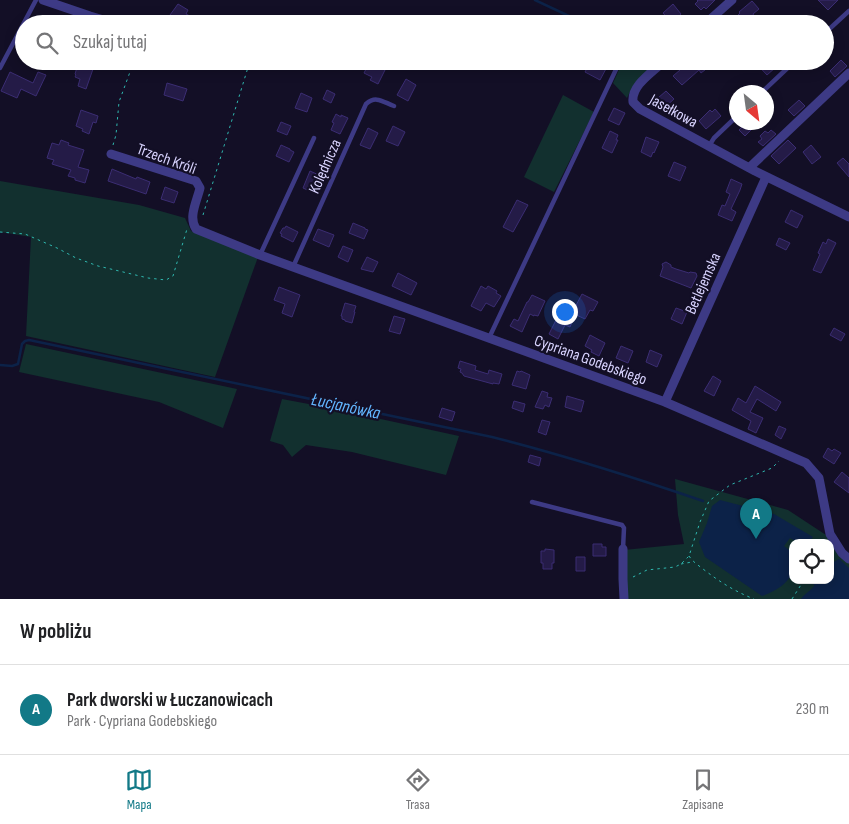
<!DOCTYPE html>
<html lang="pl">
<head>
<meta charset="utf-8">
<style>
  :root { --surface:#fff; --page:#f6f6f6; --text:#202124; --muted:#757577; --line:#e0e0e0; --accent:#127987 }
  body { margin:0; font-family:"Sofia Sans Condensed",sans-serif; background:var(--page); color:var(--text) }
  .controls { position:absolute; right:15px; bottom:15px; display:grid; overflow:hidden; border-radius:10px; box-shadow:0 2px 12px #0003 }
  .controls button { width:45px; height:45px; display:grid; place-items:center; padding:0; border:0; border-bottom:1px solid var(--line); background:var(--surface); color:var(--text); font:25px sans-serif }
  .compass { position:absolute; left:729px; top:85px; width:45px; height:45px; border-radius:50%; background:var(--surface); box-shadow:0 2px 12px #0003; rotate:151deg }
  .you { position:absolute; left:564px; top:311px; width:18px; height:18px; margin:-12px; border:4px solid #fff; border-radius:50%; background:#1a73e8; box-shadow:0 0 0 8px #1a73e833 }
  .badge { display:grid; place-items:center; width:32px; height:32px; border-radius:50%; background:var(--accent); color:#fff; font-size:16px; font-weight:700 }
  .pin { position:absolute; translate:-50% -41px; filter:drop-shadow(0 1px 2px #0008) }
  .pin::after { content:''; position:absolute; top:26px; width:18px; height:15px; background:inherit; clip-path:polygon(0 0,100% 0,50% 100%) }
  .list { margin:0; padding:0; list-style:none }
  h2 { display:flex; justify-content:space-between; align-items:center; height:65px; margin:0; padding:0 20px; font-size:21px }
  h2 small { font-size:16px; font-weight:400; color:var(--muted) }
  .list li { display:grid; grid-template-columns:32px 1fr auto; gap:15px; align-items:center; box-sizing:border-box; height:90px; padding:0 20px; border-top:1px solid var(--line) }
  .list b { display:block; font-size:19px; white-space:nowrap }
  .list p { margin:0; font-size:16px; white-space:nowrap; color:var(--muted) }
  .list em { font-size:16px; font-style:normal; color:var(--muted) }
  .icon { flex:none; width:28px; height:28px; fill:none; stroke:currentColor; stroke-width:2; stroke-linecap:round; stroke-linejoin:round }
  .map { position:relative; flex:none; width:849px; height:599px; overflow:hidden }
  .search { position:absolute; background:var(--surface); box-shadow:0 2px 12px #0003; left:15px; right:15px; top:15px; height:55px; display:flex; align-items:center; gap:12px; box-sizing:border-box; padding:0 18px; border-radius:28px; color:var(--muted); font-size:19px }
  .sheet { height:155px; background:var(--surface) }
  nav { display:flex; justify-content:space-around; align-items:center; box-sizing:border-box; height:70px; border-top:1px solid var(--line); background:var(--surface); font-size:14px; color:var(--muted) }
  nav a { display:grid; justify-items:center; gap:2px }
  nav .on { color:var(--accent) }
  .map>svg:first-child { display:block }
  .green { fill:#12302f; fill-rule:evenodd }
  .water { fill:#0c2248 }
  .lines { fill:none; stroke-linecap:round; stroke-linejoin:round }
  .stream { stroke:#0c2248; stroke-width:2.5 }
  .building { fill:#241b47; stroke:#3b2d73 }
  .path { stroke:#2fb8b0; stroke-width:1; stroke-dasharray:2.5 4; stroke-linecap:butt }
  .service { stroke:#3d3a85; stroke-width:4.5 }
  .minor { stroke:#3d3a85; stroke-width:9 }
  .labels { text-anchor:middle; stroke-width:4.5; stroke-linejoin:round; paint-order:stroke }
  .street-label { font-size:16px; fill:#d9d4ff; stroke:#130f26 }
  .water-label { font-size:18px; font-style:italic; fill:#62b6ff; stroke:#130f26 }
</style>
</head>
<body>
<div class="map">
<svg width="849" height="599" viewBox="0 0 849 599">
  <rect width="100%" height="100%" fill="#130f26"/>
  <path class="green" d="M623,61h39c-12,11 -29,22 -35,37l-14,-15z
    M563,95l31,17 -40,80 -30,-15z
    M0,181l139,24 46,13 6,13 67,26 -43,120 -189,-41 5,-99 -31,-5z
    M26,344l211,45 -14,39 -64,-26 -140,-30z
    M282,399l48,9 129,28 -13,39 -94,-23 -46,-7 -14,12 -9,-12 -13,-4z
    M675,479l113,31 38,25 23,24v40h-223l-2,-49 60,-6 -6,-29zM793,543h37v37h-37z"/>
  <path class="water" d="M720,500l54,14 39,23 -5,6h-9l-9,-5 -6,8 9,7c0,6 1,12 0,17 -3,13 -19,22 -31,26l-57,-39 -6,-15 8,-19 5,-17z
    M839,559l10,9v31h-48c5,-7 14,-10 16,-19h13v-16z"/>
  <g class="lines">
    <path class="stream" d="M535,0l51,24
      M0,365l12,1 6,-2 4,-20 3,-3 4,-1 463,97c71,18 141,40 211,64
      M811,580l5,5"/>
  </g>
  <path class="building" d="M697,0h18l-9,9 -2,-2 -3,3 -6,-6 3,-3z
    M818,0h20l-10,10z
    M752,1l7,8 -6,5 1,2 -8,8h-3l-6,-8 3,-3 -1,-1z
    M178,4l10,6 -2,4 4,2 -5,7 -9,-4 -3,1 -1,-4 -2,-1z
    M673,4l8,10 -9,9 -9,-10z
    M841,60l6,6 -12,11 -5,-6z
    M94,61h23l-3,8 -21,-7z
    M591,61h15l-1,3 3,1 -8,15 -15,-8z
    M687,61h19l4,5 -9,7 -2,-3 -17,15 -9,-9 7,-6 -1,-2z
    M754,61h16l6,6 -9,8z
    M369,63l16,7 -7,14 -8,-4 2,-3 -8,-4z
    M78,64l15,5 -7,20 -8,-3 2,-7 -5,-2 1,-2 -1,-1z
    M10,72l23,11 5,-11 8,3 -10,21 -15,-7 -4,9 -16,-7z
    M406,79l10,6 -8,16 -11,-6z
    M167,83l20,6 -4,12 -19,-6z
    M327,90l8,4 -4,9 -8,-4z
    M666,91l8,8 -9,8 -7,-9z
    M301,93l11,5 -5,14 -12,-4z
    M799,100l6,6 -11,10 -6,-6z
    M614,108l11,5 -6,12 -11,-5z
    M715,109l6,7 -15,13 -7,-8 11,-11 2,2z
    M81,110l17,6 -2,7 -3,-1 -4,12 -7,-3 1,-2 -7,-3z
    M336,114l5,3v-2l7,3 -8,16 -9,-4 3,-7 -2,-1z
    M281,122l10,4 -4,9 -10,-4z
    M744,122h15l-14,14 -6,-6 3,-3 -1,-1z
    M393,126l12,6 -7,14 -12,-5z
    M368,128l10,5 -8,16 -10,-4z
    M771,130l5,4 -13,12 -5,-4 4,-3 -2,-3 5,-5 3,2z
    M610,131l8,4 -2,5h2l-6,13 -10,-5z
    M646,137l13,5 -5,11 -1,-1 -2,5 -10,-5z
    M61,140l8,3 -1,2 16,5 -6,17 11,3 -4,13 -10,-3v-2l-7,-2 3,-6 -19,-6 2,-4 -7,-2 5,-15 7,2z
    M788,140l8,8 -17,16 -8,-8z
    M281,145l9,4v1l4,2 -5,10 -13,-6z
    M811,145l10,12 -9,7 -9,-12z
    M843,158l6,6v13l-12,-14z
    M674,162l12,5 -6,14 -12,-5z
    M112,169l24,10 1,-2 13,5 -4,12 -38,-13z
    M310,171l11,5 -7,17 -11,-5z
    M731,179l11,5 -2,6 -9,19 5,3 -4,9 -14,-6 4,-10 3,1 5,-12 -4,-2z
    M165,187l13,5 -4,11 -13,-4z
    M517,200l11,5 -15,27 -10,-5z
    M791,210l12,6 -6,12 -12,-6z
    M353,223l12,5v1l3,1 -4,9 -15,-6z
    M286,226l12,6 -5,10 -12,-6 1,-2 -2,-1 3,-5h2z
    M318,229l16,6 -5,12 -16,-7z
    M779,238l11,5 -4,7 -10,-5z
    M828,239l8,4 -15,30 -8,-3 7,-16 -2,-1 5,-11 3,2z
    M343,246l10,4 -5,12 -10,-5z
    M367,257l11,5 -5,10 -12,-3z
    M666,262l5,3v2l5,2 13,4 1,-1 6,1 1,3 -6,12 -31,-12 3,-9 -1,-3z
    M398,273l19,10 -6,12 -19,-9z
    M481,286l5,3 2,-3 9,5 -1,2 5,3 -7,11 -8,-4 -5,8 -10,-5z
    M279,287l21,8 -8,22 -10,-4 3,-9 -11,-4z
    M582,294l16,8 -5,9 -3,-1 -5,9 -13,-6z
    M532,295l13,6 -7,15 -4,-1v1l-4,-2 -8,18 -12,-6 4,-7 4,2 9,-19h1z
    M345,303l11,3 -2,6h1l-3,11 -7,-2v-1l-3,-1v-3h-1z
    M676,308l11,4 -5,12 -11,-5z
    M564,310l11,5 -5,12 -5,-2 -7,14 -9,-5 7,-14 3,2z
    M394,316l11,3 -5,15 -11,-3z
    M834,328l11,6 -4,7 -11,-6z
    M590,335l15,8 -6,13 -8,-4 1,-2 -7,-4z
    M621,346l12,5 -5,12 -12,-5z
    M650,350l12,5 -5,12 -11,-5z
    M460,361l16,5 -1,4 13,4 1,-4 13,4 -3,10 -6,-1v1l-29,-8 -2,-3 -2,-1 1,-3 -3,-1z
    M517,371l3,1 1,-1 9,4 -4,14 -14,-4z
    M713,376l8,5 -7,15 -10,-5z
    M755,386l26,16 -5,9 -19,-12 -7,13 13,6 -7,15 -8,-4 3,-8 -19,-11 6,-12 8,5z
    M542,391l6,2 -1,4 5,1 -3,9 -4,-2 -2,4 -8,-2z
    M567,396l17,5 -3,11 -16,-5z
    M514,401l11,3 -2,8 -11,-4z
    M442,408l13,4 -3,9 -13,-4z
    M542,420l8,2 -4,13 -8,-3z
    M779,426l7,3 -5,10 -6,-4z
    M828,448l4,3 2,-2 7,4 -7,11 -11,-7z
    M530,455l11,3 -2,8 -11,-4z
    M842,472l7,6v15l-15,-11z
    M593,544h9v3h4v9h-13z
    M545,549l9,1v13h-2v6h-9v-6h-2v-12h4z
    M576,557h9v14h-9z"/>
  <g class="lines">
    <path class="path" d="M113,145l3,-10 3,-33 15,-41
      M203,215l46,-151 -9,-3
      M0,232l25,2 32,14 19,10 22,8 21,5 29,7 18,2 7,-4 14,-47
      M689,556c4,6 9,9 14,13 17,13 31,22 51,30
      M681,564l11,-2
      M633,577l14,-7 28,-3 6,-3 8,-8 11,-34 9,-21 21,-16 42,-17 7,-7
      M792,599l12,-19"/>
    <path class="service" d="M825,33l24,-22
      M0,68l36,-68
      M762,92l33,-31
      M709,146l5,-8 22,-21
      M260,255l54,-117
      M293,267l73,-163c10,-9 17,-2 28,2
      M489,338l131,-277
      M532,502l90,23 2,3 -1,21"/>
    <path class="minor" d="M43,0l47,16 27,8
      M705,24l27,-24
      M664,61c-11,11 -33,24 -31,41l7,7 115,62 94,46
      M111,154l85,27 4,7c-3,13 -12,29 -4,41l64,26 405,147 141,61 13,15 11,56 12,19 7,6
      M749,168l100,-95
      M665,402l101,-225
      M623,549v30l1,20"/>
  </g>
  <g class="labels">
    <g class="street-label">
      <text transform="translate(674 110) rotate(29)" y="6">Jasełkowa</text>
      <text transform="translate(167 158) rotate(20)" y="6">Trzech Króli</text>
      <text transform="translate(324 166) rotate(-66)" y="6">Kolędnicza</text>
      <text transform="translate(702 283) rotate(-66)" y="6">Betlejemska</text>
      <text transform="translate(591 359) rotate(20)" y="6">Cypriana Godebskiego</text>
    </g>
    <g class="water-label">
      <text transform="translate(346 406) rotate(12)" y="6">Łucjanówka</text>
    </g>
  </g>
</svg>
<div class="controls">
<button><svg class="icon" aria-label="locate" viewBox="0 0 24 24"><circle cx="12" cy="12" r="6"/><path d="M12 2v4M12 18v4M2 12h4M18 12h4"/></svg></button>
</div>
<svg class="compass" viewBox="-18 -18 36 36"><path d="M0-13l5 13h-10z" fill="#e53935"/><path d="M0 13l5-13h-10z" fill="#757577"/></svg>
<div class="you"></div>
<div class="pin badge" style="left:756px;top:539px">A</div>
<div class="search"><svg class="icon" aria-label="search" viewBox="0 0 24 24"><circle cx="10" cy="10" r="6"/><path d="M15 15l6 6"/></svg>Szukaj tutaj</div>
</div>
<section class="sheet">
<h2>W pobliżu<small></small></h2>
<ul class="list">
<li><span class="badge">A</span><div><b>Park dworski w Łuczanowicach</b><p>Park · Cypriana Godebskiego</p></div><em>230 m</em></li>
</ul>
</section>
<nav>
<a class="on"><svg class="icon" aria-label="map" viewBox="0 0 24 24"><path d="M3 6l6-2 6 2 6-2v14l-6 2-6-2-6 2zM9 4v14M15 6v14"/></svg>Mapa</a>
<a><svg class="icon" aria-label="directions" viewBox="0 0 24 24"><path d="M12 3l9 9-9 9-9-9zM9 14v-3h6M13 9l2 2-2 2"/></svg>Trasa</a>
<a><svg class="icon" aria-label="saved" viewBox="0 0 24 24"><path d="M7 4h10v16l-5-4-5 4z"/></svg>Zapisane</a>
</nav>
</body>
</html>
